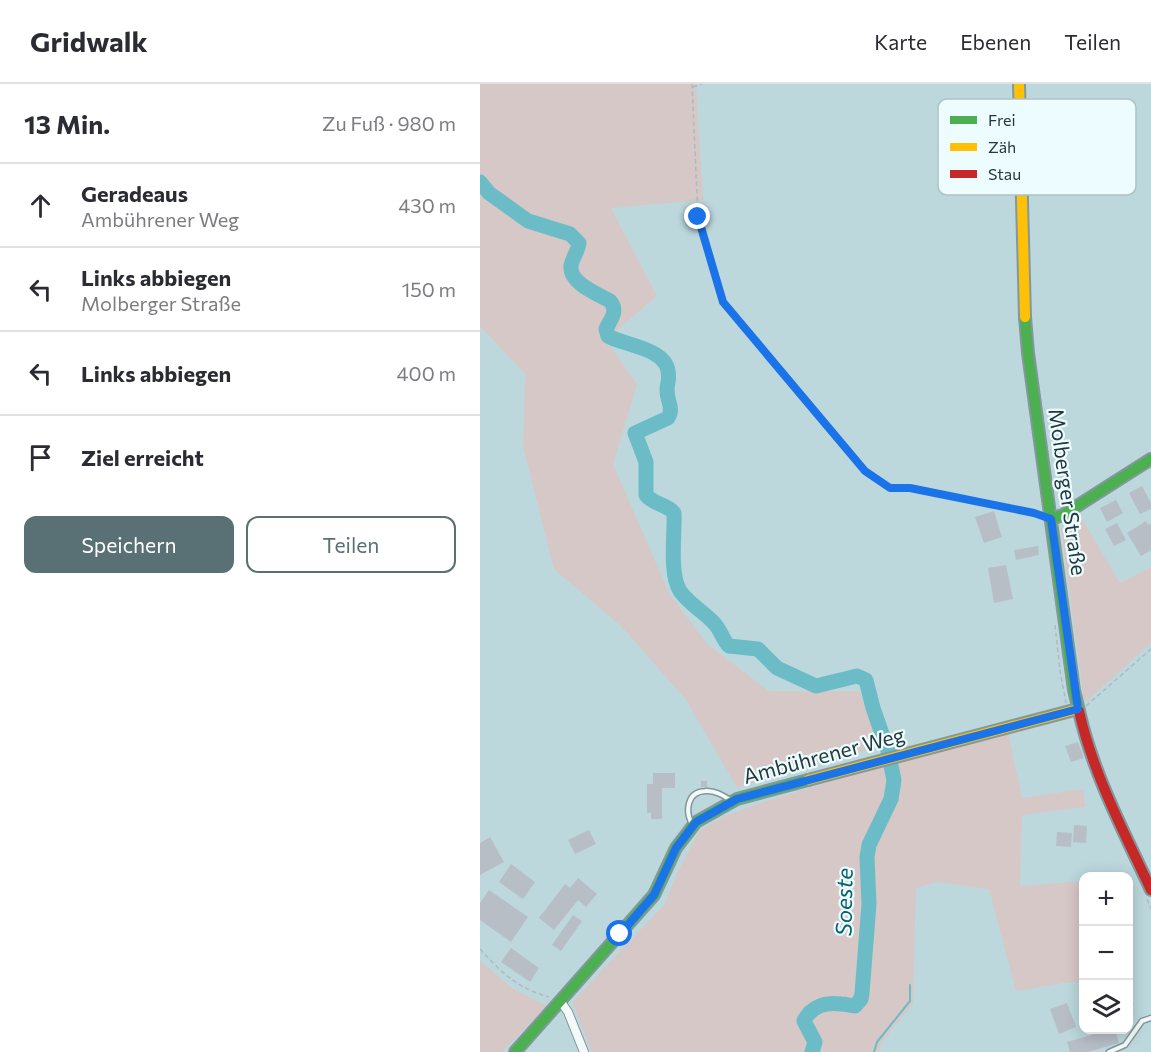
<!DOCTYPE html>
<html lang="de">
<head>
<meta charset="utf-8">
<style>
  :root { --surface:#fff; --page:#f7f7f7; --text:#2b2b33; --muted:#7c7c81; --line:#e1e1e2; --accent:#597074 }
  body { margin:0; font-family:Commissioner,sans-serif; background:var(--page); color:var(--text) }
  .controls { position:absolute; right:18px; bottom:18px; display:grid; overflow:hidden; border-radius:12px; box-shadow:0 3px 15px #0003 }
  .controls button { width:54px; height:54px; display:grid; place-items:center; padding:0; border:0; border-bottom:2px solid var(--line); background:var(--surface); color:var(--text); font:30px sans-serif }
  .stop { position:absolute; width:18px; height:18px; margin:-14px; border:4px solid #1a73e8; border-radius:50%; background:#fff }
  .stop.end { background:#1a73e8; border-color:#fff; box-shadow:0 2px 6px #0008 }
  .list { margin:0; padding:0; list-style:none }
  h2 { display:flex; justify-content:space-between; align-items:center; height:78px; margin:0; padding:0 24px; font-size:26px }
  h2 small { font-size:20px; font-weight:400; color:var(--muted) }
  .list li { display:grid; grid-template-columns:39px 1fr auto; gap:18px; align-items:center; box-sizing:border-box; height:84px; padding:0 24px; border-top:2px solid var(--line) }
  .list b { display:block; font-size:22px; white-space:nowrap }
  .list p { margin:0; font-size:20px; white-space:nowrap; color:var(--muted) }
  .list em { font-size:20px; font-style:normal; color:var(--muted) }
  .actions { display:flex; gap:12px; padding:18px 24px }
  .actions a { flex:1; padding:14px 0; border:2px solid var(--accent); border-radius:12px; text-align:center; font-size:21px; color:var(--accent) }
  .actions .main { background:var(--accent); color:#fff }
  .icon { flex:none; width:33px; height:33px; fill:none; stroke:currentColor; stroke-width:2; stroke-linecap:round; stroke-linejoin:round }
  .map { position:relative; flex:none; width:671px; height:968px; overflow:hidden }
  header { display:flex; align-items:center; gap:36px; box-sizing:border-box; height:84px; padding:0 30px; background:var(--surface); border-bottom:2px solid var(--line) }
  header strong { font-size:28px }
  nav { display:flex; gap:33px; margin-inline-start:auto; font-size:21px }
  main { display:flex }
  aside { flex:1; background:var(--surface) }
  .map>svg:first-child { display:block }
  .green { fill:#d6c8c6 }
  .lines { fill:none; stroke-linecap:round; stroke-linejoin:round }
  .stream { stroke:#6cbcc7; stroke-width:2 }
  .river { stroke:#6cbcc7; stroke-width:15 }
  .building { fill:#b8bec6 }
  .lane-casing { stroke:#82989c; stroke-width:7 }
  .street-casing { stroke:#82989c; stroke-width:10 }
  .fast-casing { stroke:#82989c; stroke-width:14 }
  .slow-casing { stroke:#82989c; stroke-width:14 }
  .jam-casing { stroke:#82989c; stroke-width:14 }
  .path { stroke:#afbabb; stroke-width:1.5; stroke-dasharray:4.5 3; stroke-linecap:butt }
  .lane { stroke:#f5f9fa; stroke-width:4 }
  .street { stroke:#f5f9fa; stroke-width:8 }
  .fast { stroke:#4caf50; stroke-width:10 }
  .slow { stroke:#ffc107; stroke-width:10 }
  .jam { stroke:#c62828; stroke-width:10 }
  .route { stroke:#1a73e8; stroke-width:8 }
  .labels { text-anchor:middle; stroke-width:4.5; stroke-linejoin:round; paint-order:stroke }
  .street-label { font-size:21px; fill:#24383b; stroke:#edfcfe }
  .water-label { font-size:22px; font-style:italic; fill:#08616b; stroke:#edfcfe }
  .key { fill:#edfcfe; stroke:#b1c1c4; stroke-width:1.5 }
  .key-label { font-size:16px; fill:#24383b }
</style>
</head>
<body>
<header>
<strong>Gridwalk</strong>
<nav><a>Karte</a><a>Ebenen</a><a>Teilen</a></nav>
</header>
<main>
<aside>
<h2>13 Min.<small>Zu Fuß · 980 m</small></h2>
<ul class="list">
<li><svg class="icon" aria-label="ahead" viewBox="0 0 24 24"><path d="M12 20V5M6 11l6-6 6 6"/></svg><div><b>Geradeaus</b><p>Ambührener Weg</p></div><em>430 m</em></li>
<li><svg class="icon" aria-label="left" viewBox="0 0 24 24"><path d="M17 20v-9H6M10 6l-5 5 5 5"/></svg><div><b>Links abbiegen</b><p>Molberger Straße</p></div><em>150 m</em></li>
<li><svg class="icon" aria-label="left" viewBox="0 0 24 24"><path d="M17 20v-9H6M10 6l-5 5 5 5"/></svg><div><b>Links abbiegen</b></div><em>400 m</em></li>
<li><svg class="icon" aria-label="arrive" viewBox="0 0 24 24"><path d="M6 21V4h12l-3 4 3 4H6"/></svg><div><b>Ziel erreicht</b></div></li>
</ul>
<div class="actions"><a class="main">Speichern</a><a>Teilen</a></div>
</aside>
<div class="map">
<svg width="671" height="968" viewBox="0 0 671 968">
  <rect width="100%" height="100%" fill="#bcd8dd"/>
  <path class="green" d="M0,0h216l7,116 -92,8 46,88 -51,44 31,44 -24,80 56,129 38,51 62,47h91l18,56 -141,41 -51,-88 -65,-74 -67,-57 -31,-123 2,-72 -45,-48z
    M601,433l39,66 31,-16v76l-63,57 -4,1 -23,-173z
    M528,649l14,65 61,-9 2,18 -63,8 -2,71 63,-5 1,101 -21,1 -47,8 -27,-102 -52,-7 -21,6 -3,116 -31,38 -4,10h-286l-20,-50 93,-98 12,-31 23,-43 25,-14 42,-15 129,-39z
    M0,877l32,27 35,18 -45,46h-22z"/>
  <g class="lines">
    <path class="stream" d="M394,968l3,-10 33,-41v-16"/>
    <path class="river" d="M0,98l9,11 39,28 42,13 9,9c-1,9 -7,15 -8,23 -2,17 27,28 39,35 9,10 0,19 -4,28l2,7c15,9 57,12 60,35 2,7 -1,13 -1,19 0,11 7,18 1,28l-33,15 11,29v33c8,10 21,9 28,18 1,20 -5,61 6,78 9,13 24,21 34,32 7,7 8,16 15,23l29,3 19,19 39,18 41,-10 9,4 7,28 15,43 6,29 -3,19 -22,46 -2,12 2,47 -7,89 -1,6 -6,7c-5,0 -8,-2 -14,-2 -15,-2 -30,2 -37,17l11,21 -3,10"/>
  </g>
  <path class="building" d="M662,402l9,17v6l-11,5 -11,-21z
    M636,416l7,13 -16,9 -7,-14z
    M514,427l8,26 -18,6 -9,-26z
    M666,437l2,4 3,-2v27l-10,6 -14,-23z
    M637,439l9,17 -12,6 -9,-17z
    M558,462l1,9 -23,5 -2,-10z
    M526,481l7,34 -19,4 -6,-35z
    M598,658l6,16 -13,4 -6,-16z
    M173,689h22v15h-13v31h-11v-6h-4v-29h6z
    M221,697h6v6h-6z
    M594,741l13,1 -1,17 -13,-1z
    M109,746l7,14 -21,10 -7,-14z
    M577,748l15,1 -1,14 -15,-1z
    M10,753l14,25 -24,13v-32z
    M31,780l24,18 -12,17 -24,-17z
    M98,794l19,16 -11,13 -8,-7 -24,30 -15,-12 26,-34 5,4z
    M9,806l39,27 -17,25 -31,-22v-17z
    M93,831l9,6 -21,30 -9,-6z
    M31,864l28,20 -9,14 -29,-20z
    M648,906l6,15 -6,2z
    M587,919l9,24 -17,7 -9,-25z
    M629,946h6l4,13 -31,9h-18l-3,-10z"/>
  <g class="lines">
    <g class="lane-casing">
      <path id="lane" d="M212,740c-7,-13 -5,-32 13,-33 10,-1 19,5 27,10
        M629,968l16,-7 17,-24 9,-3"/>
    </g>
    <g class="street-casing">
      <path id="street" d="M81,918l7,10 16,40"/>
    </g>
    <g class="fast-casing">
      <path id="fast" d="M545,233l3,36 46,337 5,21
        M571,435l12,-4 88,-56
        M35,968l139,-157 22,-47 20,-26 41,-23 71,-19"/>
    </g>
    <g class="slow-casing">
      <path id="slow" d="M539,0l6,233
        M328,696l270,-71"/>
    </g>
    <g class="jam-casing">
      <path id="jam" d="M599,627c14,63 45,121 72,179"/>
    </g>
    <path class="path" d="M212,0l6,133 25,85 142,169 25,16 20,1 131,27
      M213,3l9,-3
      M575,541l5,46 6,32
      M606,622l65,-57
      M667,815l4,10
      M0,865c22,24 37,39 69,48"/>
    <use href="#lane" class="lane"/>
    <use href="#street" class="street"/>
    <use href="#fast" class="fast"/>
    <use href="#slow" class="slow"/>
    <use href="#jam" class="jam"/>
  </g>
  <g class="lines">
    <path class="route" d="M140,850l34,-39 22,-47 20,-26 41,-23 341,-90 -27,-190 -17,-6 -124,-25h-20l-25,-17 -142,-169 -25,-85"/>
  </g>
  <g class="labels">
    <g class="street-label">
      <text transform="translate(587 408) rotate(82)" y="7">Molberger Straße</text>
      <text transform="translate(344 672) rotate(-15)" y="7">Ambührener Weg</text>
    </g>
    <g class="water-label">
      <text transform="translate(364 818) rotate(-89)" y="8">Soeste</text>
    </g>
  </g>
  <rect x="458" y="15" width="198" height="96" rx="9" class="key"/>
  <rect x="470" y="32" width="27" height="8" fill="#4caf50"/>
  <rect x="470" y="59" width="27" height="8" fill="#ffc107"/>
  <rect x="470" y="86" width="27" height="8" fill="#c62828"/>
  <g class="key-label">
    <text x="508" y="42">Frei</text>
    <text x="508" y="69">Zäh</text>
    <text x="508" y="96">Stau</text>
  </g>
</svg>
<div class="controls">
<button>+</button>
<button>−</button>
<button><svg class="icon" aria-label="layers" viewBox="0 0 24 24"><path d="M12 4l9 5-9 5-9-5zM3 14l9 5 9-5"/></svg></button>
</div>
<div class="stop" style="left:140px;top:850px"></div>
<div class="stop end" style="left:218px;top:133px"></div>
</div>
</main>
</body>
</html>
